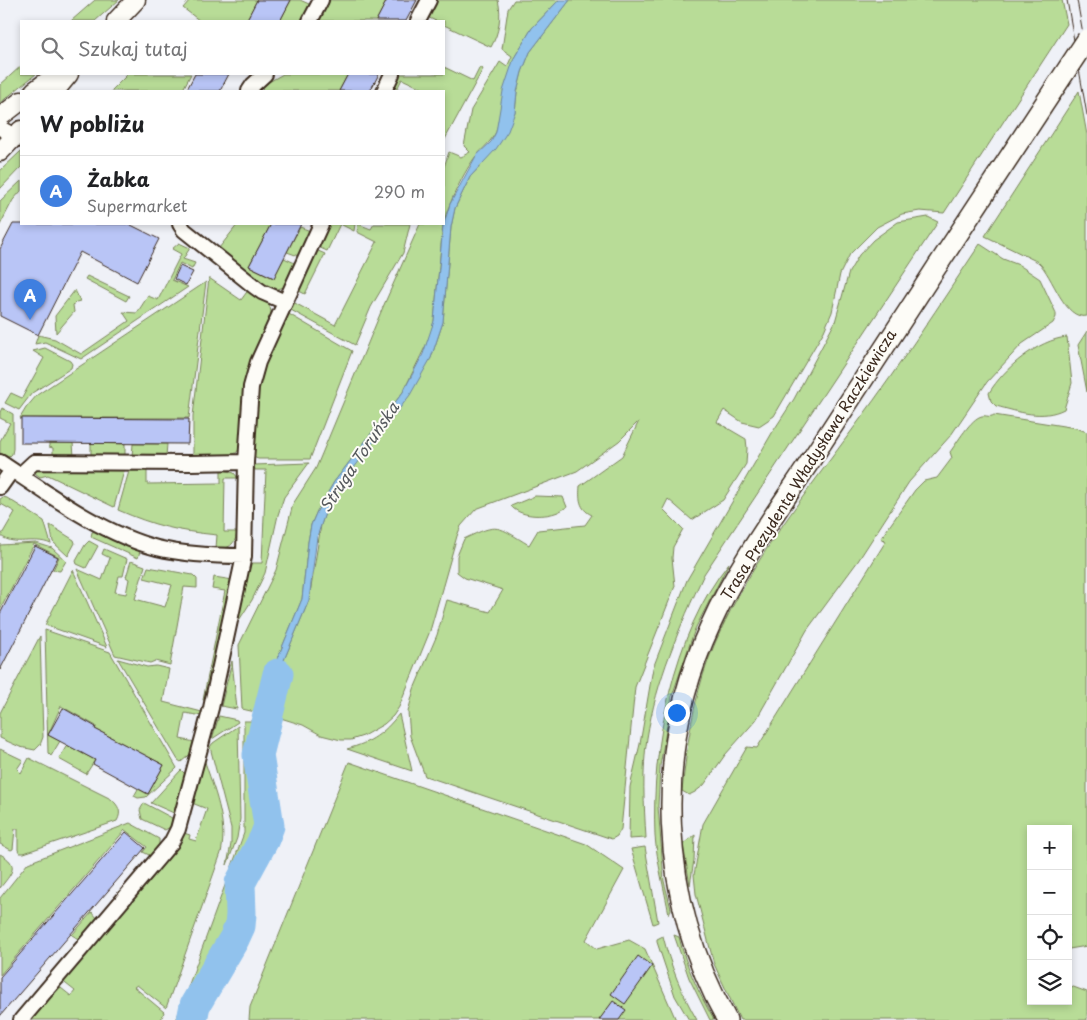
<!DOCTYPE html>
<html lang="pl">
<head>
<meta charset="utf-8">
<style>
  :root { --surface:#fff; --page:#f2f2f2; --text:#202124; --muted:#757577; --line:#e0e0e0; --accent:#db2777 }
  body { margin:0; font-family:"Playpen Sans",sans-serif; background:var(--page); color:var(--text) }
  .controls { position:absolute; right:15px; bottom:15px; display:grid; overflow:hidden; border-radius:0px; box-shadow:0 2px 8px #0003 }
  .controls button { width:45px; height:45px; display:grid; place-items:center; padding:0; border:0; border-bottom:1px solid var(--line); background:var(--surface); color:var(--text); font:25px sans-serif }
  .you { position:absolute; left:676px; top:712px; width:18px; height:18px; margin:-12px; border:4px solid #fff; border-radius:50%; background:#1a73e8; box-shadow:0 0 0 8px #1a73e833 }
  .badge { display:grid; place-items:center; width:32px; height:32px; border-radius:50%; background:var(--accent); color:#fff; font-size:16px; font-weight:700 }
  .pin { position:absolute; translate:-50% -41px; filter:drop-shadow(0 1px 2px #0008) }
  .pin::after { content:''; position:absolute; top:26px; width:18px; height:15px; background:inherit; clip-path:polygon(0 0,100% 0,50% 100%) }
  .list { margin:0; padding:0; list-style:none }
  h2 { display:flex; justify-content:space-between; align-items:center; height:65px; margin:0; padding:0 20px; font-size:21px }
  h2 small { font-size:16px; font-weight:400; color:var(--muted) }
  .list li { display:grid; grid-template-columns:32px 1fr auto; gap:15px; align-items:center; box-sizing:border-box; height:70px; padding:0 20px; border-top:1px solid var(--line) }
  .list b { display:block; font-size:19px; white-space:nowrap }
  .list p { margin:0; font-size:16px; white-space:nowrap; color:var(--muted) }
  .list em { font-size:16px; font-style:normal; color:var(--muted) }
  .icon { flex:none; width:28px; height:28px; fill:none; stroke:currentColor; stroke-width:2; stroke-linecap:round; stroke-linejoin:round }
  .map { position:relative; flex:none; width:1087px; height:1020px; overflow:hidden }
  .search { position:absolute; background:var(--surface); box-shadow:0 2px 8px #0003; left:20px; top:20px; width:425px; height:55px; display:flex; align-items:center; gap:12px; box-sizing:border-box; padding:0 18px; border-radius:0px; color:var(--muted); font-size:19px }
  .panel { position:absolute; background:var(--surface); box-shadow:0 2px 8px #0003; left:20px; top:90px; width:425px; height:135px; border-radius:0px }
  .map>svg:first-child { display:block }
  .green { fill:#b8dc97; stroke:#7a835a }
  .water { fill:#91c2ed; stroke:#6f859a }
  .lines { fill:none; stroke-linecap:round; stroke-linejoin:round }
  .river { stroke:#91c2ed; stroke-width:31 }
  .building { fill:#b9c5f6; stroke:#3b2a1e }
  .minor-casing { stroke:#3b2a1e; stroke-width:18 }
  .tertiary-casing { stroke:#3b2a1e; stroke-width:21 }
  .secondary-casing { stroke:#3b2a1e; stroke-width:22 }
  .minor { stroke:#fdfcf7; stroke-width:14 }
  .tertiary { stroke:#fdfcf7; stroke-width:18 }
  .secondary { stroke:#fdfcf7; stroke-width:19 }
  .tram { stroke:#3b2a1e; stroke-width:1 }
  .secondary-bridge-casing { stroke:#3b2a1e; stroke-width:22; stroke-linecap:butt }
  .secondary-bridge { stroke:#fdfcf7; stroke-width:19 }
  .labels { text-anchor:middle; stroke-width:4; stroke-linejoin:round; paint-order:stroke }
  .street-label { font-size:15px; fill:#3b2a1e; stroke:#fdfcf7 }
  .water-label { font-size:16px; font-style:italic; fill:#55585c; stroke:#fdfcf7 }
</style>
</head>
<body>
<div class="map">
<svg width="1087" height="1020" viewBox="0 0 1087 1020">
  <rect width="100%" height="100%" fill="#eff1f7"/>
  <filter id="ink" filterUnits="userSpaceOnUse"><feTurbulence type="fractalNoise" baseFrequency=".02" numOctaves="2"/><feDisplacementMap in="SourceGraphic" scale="10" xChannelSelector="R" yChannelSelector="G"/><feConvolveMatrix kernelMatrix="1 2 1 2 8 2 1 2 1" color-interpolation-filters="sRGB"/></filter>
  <g filter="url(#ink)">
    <path class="green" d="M95,0h24l-24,21h-24z
      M190,0h67l-11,21h-46l-17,-13z
      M291,0h9l9,4 2,5 -6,12h-25z
      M330,0h57l-11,21h-57z
      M436,0h62c4,16 1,33 -7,47l-47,-22v-4h-8l-9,-4z
      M514,0h45l-27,28 -18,30 -18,74c-6,11 -12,15 -20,24 -11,14 -28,48 -32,66v-55l5,-15 12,5 9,-5 -6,-6 7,-36 29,-48 7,5 5,-11 -10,-7 6,-40z
      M570,0h492l5,24 -123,189 -24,-2 -18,3 -25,13 -27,27 -10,20 -8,38 -8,19 -50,85 -15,10 -17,-4 -18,-12 -7,12 29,17 1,9 -1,16 -23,36 -31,20 -24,-21 -5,10 20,20 -10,18 -1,11 3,28 -40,101 -14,142 -4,7 -5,3 -187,-63 -15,-40 -2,-24 6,-23 23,-54 10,-35 43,12 13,-22 -38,-12 -8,-6v-16l7,-17c35,-17 33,-13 65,6l9,-15 47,-5 7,-10c-13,-6 -13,-17 -12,-29l42,-30 17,-35 -20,20 -42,30 -101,38 -15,17 -4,10 -27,95 -31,76 -6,9 -9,8 -21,12 -12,4h-10l-20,-5 -18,-10 -32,-10 13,-55 25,-60 12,-75 4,-12 12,-23 94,-132 12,-36 8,-95 4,-19 15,-31 12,-13 33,-52 2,-20 5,-20 8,-20z
      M21,66v8h15l-36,29v-18z
      M444,67l29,14 7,-14 3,2 -39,72v-50h-16l-26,-12 -5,10 -5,-2 7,-13h45z
      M128,74h63l-9,17h-71z
      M283,74h65l-9,17h-75l-4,-4z
      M1079,91l8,44v181c-23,5 -34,-41 -49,-54l-53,-26z
      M21,151v16l-21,22v-18z
      M21,181v10l-8,9 -13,25v-24z
      M928,217l10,5 -234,352c-24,52 -48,107 -57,164 -5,32 -3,67 -1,100l-17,1 1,-52 10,-43 13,-76 34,-88 85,-147 22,-34 41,-77 14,-50 10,-17 14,-15 25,-18z
      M238,224h33l-22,42 24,12 11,-20 13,6 -13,23 -6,2 -13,-4 -46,-37z
      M330,224h25l-1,7 -14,-7 -13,27 -9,-4z
      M358,224l13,5 3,-5h36l-7,29 -32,54 -16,38 -66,-36 4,-7 42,23 42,-83 -20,-10z
      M420,224h23l-9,97 -4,16 -27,55 -69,90 -17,29 -6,14 -3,17 -6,57 -26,63 -12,52 -22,-5 -3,-64 37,-75 17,-66 23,-36 67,-161z
      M300,227l13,5 -12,25 -14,-5z
      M179,243l11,5 -7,11 12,4 -3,6 -12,-6 -8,17 16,7 -107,72 -36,-17 -10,2 3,-9 17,4 26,15 48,-33 -6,-9 14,1 11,-17 10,4 23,-46 -9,-5z
      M980,244l23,15 16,6 21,14 16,34v4l-3,6 -31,21 -35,38 -36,53 -42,47 -51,79 -51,69 -51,90 -31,35 -21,30 -9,7 -6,3 -7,-4c5,-46 11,-90 27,-133 33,-86 95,-162 149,-236 43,-58 82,-118 122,-178z
      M316,250l9,4 -20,40 -6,-3z
      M87,276l42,20 -3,5 -41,-22z
      M209,278l32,22 8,-11c9,6 21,11 22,23l-30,134c-7,17 -32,10 -47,10l-1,-2v-38z
      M206,282l-17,136h-169l6,-10 11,-13z
      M75,290l5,11 -4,1 -3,3 1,7 -18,21 -1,-17z
      M287,313l65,38 -42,108h-52l-5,-2 5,-78z
      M1087,331v61l-9,-47z
      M1067,337l5,46 -8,26c-22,11 -45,3 -68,-3l-5,-5 -2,-8c15,-25 49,-53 78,-56z
      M45,348l25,13 2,3 -1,4 -39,25 -13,17 -14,-7 6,-10 11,5 22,-40 -11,-7z
      M2,408l11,6v35l-1,5 -3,3 -9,-4v-12l10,-18 -10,-5v-6z
      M994,415l82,13 11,4v514l-18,3 -1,3v-123h-37v172h37v-16l19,7v28h-347l-26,-56 -18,-70 -2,-19 9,-51 44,-77 10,1 129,-207 -5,-3 34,-48 9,-9 13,-3 15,-20 -2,-6c7,-9 21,-34 32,-36 5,-1 7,2 12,-1z
      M49,443h24l1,13 -21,1v-9l-4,-1z
      M91,443l34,1v13l-34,1z
      M133,444h34l-1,12 -34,1z
      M309,463l-25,34 -6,18 -13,58 -13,27 -16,25 5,-45 10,-17h11l4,-93h-11l-1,-5z
      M221,469l13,4 4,5h-13l-1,54h13c-1,11 -9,19 -21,16l1,-13c-40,-4 -62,-9 -99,-25l11,-39 18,-1v14l74,-1z
      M35,470h87l2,1 -10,36 -66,-32 -8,2 -5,-4z
      M535,496l28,1 4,10c-4,2 -8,5 -12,6 -12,4 -35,4 -44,-7z
      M3,497l4,1 37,23 7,23c-18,-8 -36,3 -50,-8l14,-24 -14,-8 -1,2v-7z
      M50,525l24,15 1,3 -7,13 -15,-14z
      M96,531l44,20 -2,7 -47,-21 1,-5z
      M89,541l9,5 -12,22 -9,-4 -1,-3 9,-16z
      M36,543l16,5 14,13 -6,10 -7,-1 6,-13 -25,-13 -34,66v-65z
      M104,549l23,10 -4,17h-4l-4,16 11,2 3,-15 -3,-2 5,-16 14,5 -10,33 30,8 7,-22 -28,-7 4,-11 45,8 4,4v9l-13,-1 -14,78 -15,-4 -5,2 -35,-8 -38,-86 25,11 8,-22 -8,-4z
      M729,563l-34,66 -23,67 -12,70 -2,40 6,75 7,28 -2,5c-5,-26 -12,-52 -14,-78 -4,-88 18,-204 74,-273z
      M73,570l34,77 -62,-22z
      M214,577l19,3 -23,121 -7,-1 22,-109 -13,-2z
      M45,630l65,22 67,116 -31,29 -8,1 -4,-2 4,-7 10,5 16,-29 -69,-36 1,-3 -35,-20 -13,29 12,6 -9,15 -3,-3z
      M40,636l3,101 -3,8 -5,5 -15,-3 -20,-9v-25z
      M118,659l29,8 9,-1 13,3 -6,33 39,10v4l-17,-3 -5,26 15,3 -1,9 -13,11 -3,-2z
      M232,661l5,48 -16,-3z
      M399,714l13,57 -65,-22c25,-7 36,-15 52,-35z
      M219,716l18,4 1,2 -26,17z
      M244,721h13l-3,18 -1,20 12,56 -3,20 -19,35 -7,19 -2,39 -8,19 -34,57 -4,16h-12l68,-187z
      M238,726l2,93 -3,19 -10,27 4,-21v-16l-21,-81 3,-4z
      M67,745l28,15 -9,14 -27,-15z
      M0,749l23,11 -6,9 4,4 8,-15 82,41c8,7 11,13 6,22l-93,32h-4l-2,-3v-21h-3l-2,20 -2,1 -11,-6z
      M204,759c10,31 24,62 17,94l-55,155 -29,-23 -3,2 30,25 -3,8h-133l28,-36 15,12 4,-5 -14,-11 120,-148 9,3 -1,4 7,2 11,-32 -15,-6z
      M349,762l237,82 38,26 -38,70 11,9 32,-9 16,9 31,71h-427l1,-13z
      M181,770l7,7 -12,37 -25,-11z
      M144,803l28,15v8l-7,4 -23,-11 -2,-9z
      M130,823l29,16v8l-8,9 -8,-4 4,-5 -22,-17 -125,145v-77l28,-35z
      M695,835l-1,25 -4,25 -7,-41z
      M645,847l13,75 -5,2 -22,-75z
      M0,854c21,11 11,20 0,34z
      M92,912l6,7 -18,21 -8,-5z
      M674,935l5,2c7,30 20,56 35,83h-4l-21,-42z
      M663,936c7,29 19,58 34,84h-8l-14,-24 -18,-54v-3z"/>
    <path class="water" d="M559,0h11l-40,52 -8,20 -5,20 -2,20 -7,19 -12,18 -26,28 -15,31 -4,19 -8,95 -12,36 -21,37 -73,95 -12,23 -8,24 -8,63 -25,60 -13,55 -7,-1 12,-52 26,-63 6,-57 3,-17 6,-14 17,-29 69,-90 20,-38 11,-33 9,-95 7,-22 26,-48 15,-14 5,-10 7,-41 11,-33 18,-30z"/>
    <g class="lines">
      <path class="river" d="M192,1020l3,-15 39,-66 6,-13 1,-12 -1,-31 24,-44 5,-13 -11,-71 20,-81"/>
    </g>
    <path class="building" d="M257,0h34l-11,21h-34z
      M387,0h30l-11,21h-30z
      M195,74h34l-9,17h-34z
      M348,74h31l-9,17h-31z
      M13,224h116l30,15 -22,43 -57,-30 -42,83 -38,-19v-67z
      M271,224h30l-27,54 -25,-12z
      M180,266l13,6 -7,13 -12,-6z
      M21,418l168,1 -1,25 -167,-1z
      M35,546l23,11 -58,113v-56z
      M63,708l33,19 -1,2 69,36 -16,29 -55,-30 2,-4 -47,-25z
      M126,832l19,16 -145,168v-39z
      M638,956l14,10 -27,38 -14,-10z
      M613,1001l13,9 -7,10h-20z"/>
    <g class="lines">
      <g class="minor-casing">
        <path id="minor" d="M310,21l11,-21
          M418,21l11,-21
          M249,91l4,-6 12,-11
          M384,91l8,-17
          M0,128l21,11
          M180,224l4,6 71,57 7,5 23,10
          M0,462c47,31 102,72 157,86 29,7 58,8 87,8
          M246,462l5,-75 7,-25 63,-138
          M20,475l14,-13 156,1 56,-1 -2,94 -33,152 -33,121 -7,14 -150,177
          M0,487l12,-17"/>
      </g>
      <g class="tertiary-casing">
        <path id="tertiary" d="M116,21l20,-21
          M34,91l23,-17
          M55,91l14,-17
          M0,117l21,-16
          M0,152l21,-22"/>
      </g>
      <g class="secondary-casing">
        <path id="secondary" d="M727,1020c-68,-121 -75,-270 -16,-396 25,-56 62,-107 96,-158 43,-67 87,-134 131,-201"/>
      </g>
      <use href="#minor" class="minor"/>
      <use href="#tertiary" class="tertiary"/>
      <use href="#secondary" class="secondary"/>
      <path class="tram" d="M1067,0l20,115
        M1077,0l10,56"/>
      <g class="secondary-bridge-casing">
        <path id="secondary-bridge" d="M938,265l149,-226"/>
      </g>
      <use href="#secondary-bridge" class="secondary-bridge"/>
    </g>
  </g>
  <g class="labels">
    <g class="street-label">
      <text transform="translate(809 465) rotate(-58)" y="5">Trasa Prezydenta Władysława Raczkiewicza</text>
    </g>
    <g class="water-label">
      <text transform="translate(359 457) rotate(-56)" y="6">Struga Toruńska</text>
    </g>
  </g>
</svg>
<div class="controls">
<button>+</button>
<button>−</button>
<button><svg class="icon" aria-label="locate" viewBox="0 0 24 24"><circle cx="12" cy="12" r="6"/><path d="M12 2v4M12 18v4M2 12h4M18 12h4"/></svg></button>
<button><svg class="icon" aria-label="layers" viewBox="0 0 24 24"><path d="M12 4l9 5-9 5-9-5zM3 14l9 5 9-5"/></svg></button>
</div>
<div class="you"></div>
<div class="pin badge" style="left:30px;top:320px;background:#3f7fe0">A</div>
<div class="search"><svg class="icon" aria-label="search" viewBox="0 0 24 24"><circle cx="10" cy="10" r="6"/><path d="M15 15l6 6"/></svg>Szukaj tutaj</div>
<section class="panel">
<h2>W pobliżu<small></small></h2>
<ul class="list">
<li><span class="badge" style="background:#3f7fe0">A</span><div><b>Żabka</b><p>Supermarket</p></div><em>290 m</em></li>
</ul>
</section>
</div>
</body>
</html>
